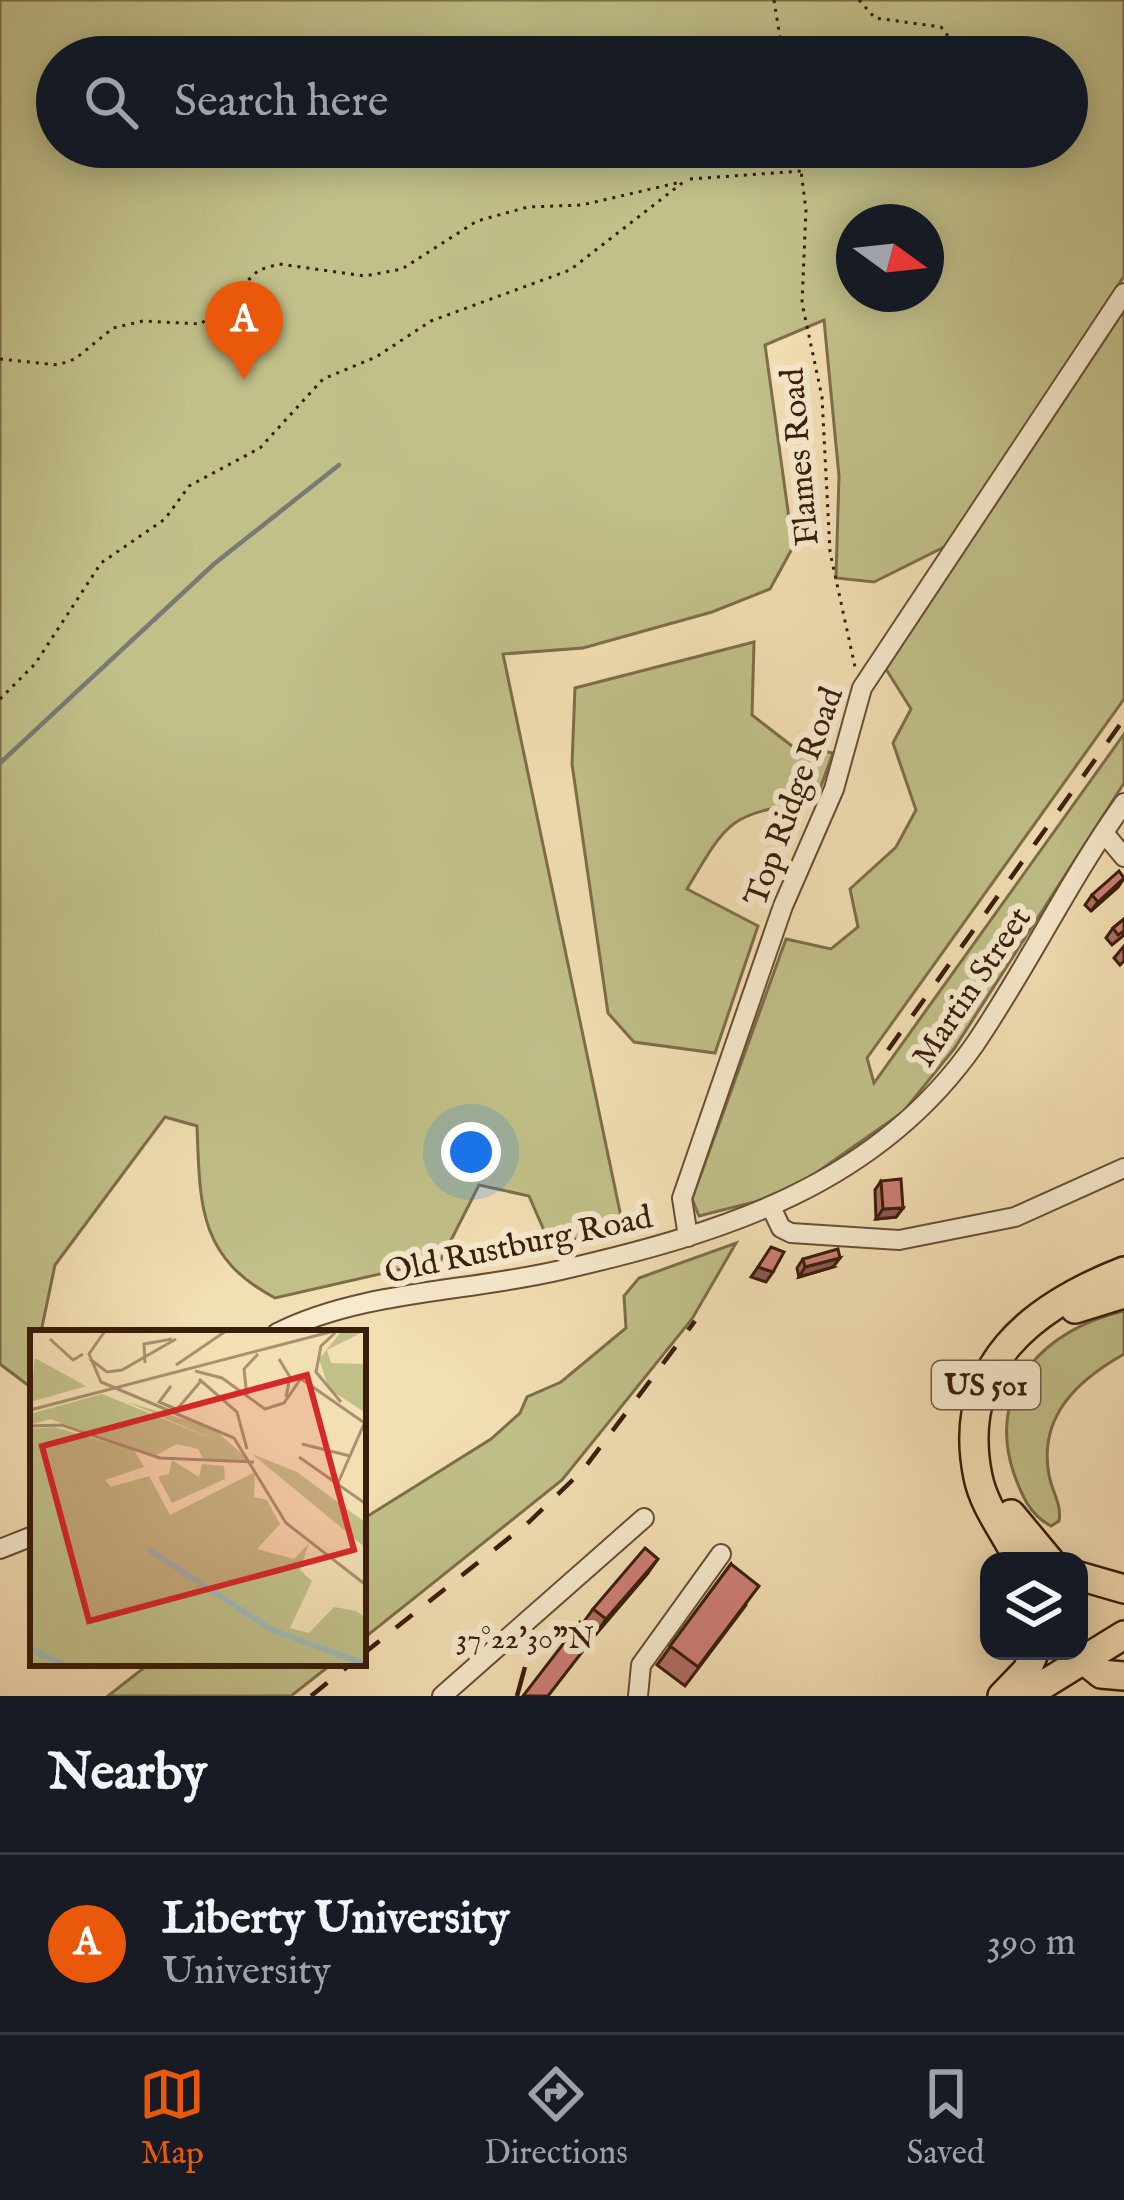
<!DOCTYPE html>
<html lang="en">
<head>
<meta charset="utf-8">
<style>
  :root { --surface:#171b24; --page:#20242c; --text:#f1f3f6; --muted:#9ea1a6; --line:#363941; --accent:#ea580c }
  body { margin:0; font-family:"IM FELL English",serif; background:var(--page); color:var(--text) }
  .controls { position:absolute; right:36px; bottom:36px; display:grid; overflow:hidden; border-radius:24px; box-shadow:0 6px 30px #0003 }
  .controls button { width:108px; height:108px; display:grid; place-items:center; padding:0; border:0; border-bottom:3px solid var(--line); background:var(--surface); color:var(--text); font:60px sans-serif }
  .compass { position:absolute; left:836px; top:204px; width:108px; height:108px; border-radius:50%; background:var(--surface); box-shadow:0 6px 30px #0003; rotate:105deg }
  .you { position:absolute; left:471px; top:1152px; width:42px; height:42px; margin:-30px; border:9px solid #fff; border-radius:50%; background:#1a73e8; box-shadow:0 0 0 18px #1a73e833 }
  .badge { display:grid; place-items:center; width:78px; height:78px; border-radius:50%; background:var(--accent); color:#fff; font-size:39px; font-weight:700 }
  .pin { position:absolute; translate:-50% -99px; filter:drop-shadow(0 3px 6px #0008) }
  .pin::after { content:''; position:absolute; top:63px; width:42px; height:36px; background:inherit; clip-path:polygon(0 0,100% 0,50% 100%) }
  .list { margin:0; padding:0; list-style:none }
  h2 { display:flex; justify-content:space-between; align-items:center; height:156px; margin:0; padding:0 48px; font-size:51px }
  h2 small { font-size:39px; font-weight:400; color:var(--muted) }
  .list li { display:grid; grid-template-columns:78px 1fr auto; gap:36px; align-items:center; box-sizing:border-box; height:180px; padding:0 48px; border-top:3px solid var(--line) }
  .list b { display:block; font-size:45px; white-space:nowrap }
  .list p { margin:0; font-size:39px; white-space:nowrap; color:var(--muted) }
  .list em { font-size:39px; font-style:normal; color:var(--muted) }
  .icon { flex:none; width:66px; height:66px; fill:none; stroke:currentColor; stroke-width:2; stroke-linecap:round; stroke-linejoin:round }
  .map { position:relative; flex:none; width:1124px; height:1696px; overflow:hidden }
  .search { position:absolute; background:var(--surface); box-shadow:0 6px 30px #0003; left:36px; right:36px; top:36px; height:132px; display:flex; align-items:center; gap:30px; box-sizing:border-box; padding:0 42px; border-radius:66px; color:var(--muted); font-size:45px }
  .sheet { height:336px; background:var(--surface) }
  nav { display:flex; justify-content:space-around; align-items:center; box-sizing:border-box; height:168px; border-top:3px solid var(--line); background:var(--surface); font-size:33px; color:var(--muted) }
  nav a { display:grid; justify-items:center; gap:6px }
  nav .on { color:var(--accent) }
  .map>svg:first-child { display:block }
  .green { fill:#c1c089; stroke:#7d6e4a; stroke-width:3; fill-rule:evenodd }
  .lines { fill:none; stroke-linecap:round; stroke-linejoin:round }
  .stream { stroke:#777b73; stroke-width:4.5 }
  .minor-casing { stroke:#684e35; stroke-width:22 }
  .highway-casing { stroke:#391d0b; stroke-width:32 }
  .path { stroke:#391d0b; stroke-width:3; stroke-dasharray:3 6; stroke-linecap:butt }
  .minor { stroke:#f7eace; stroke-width:18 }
  .highway { stroke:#f3dfb4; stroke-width:27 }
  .rail { stroke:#391d0b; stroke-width:4.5; stroke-dasharray:21 21; stroke-linecap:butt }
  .wall { fill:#b06c65; stroke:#391d0b; stroke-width:3 }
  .shaded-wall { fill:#905853; stroke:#391d0b; stroke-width:3 }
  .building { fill:#cd7e76; stroke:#391d0b; stroke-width:3 }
  .ticks { fill:none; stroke:#391d0b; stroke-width:4.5 }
  .labels { text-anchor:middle; stroke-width:12; stroke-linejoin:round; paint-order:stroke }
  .shield { fill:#f7eace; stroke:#725a46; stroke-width:3 }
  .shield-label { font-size:30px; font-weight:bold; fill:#391d0b }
  .street-label { font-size:33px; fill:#391d0b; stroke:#f7eace }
  .inset-river { fill:none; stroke:#a0bab8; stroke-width:6 }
  .inset-road { fill:none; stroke:#a99170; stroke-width:3 }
  .view { fill:#d62828; fill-opacity:0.15; stroke:#d62828; stroke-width:6 }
  .inset-edge { fill:none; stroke:#391d0b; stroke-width:6 }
  .ticks-label { font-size:30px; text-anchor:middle; fill:#391d0b; stroke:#f7eace; stroke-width:12; stroke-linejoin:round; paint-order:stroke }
</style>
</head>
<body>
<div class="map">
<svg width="1124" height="1696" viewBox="0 0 1124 1696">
  <rect width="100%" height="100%" fill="#f3dfb4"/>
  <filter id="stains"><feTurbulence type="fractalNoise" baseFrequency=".00167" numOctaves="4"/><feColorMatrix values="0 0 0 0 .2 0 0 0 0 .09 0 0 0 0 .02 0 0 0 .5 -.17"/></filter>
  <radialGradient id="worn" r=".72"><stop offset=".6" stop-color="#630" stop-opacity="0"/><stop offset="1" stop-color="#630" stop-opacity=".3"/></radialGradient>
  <path class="green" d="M0,0h1124v276l-176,269 -74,37 -38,-4 3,-102 -15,-156 -59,25 28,202 -23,42 -58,23 -129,36 -80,6 121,577 -74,13 -21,-48 -50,-11 -38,75 -166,38c-77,-41 -75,-93 -78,-172l-32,-9 -110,148 -13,62 6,6h-15v56l-33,-25zM57,57h1010v90h-1010zM854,222h72v72h-72z
    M1124,310v389l-257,359 7,25 250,-349v49l-170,266 -51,63 -117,82 -87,22 -7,-17 94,-260 45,10 27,-22 -8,-38 46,-42 20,-37 -23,-67 18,-34 -25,-40z
    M754,642l-2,73 40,31 41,7 -17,47c-86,16 -85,14 -129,89l71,37 -43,127 -81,-11 -26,-29 -36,-249 3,-76z
    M736,1243l-44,76 -130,161 -199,159v-120l128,-80 29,-26 7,-16 34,-15 65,-54 -2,-32 15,-18z
    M1124,1311v43c-46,26 -86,62 -75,121 3,17 13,29 10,46l-8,5c-21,-11 -29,-30 -37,-52 -29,-85 31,-145 110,-163z
    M150,1663h183l-42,33h-183z"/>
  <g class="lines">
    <path class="stream" d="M0,763l214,-199 125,-99"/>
    <g class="minor-casing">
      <path id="minor" d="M1104,833l20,24
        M772,1209l9,19 10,5 108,7 116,-23 109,-49
        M688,1237l-6,-39 101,-292 51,-117 28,-101 262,-395
        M277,1333c86,-43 191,-41 284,-63 161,-37 315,-84 414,-226 53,-78 94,-164 149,-241
        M0,1549l33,-13
        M442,1696l202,-178
        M638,1696l3,-31 80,-111"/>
    </g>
    <g class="highway-casing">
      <path id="highway" d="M1075,1309l49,-15
        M1011,1514l39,47
        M1019,1561c-13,-27 -35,-54 -41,-84 -23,-112 54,-170 146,-206
        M1079,1576l45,13
        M1073,1651l28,23 23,2
        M1002,1696l25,-26 8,-19
        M1025,1696l99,-61"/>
    </g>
    <path class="path" d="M774,0l9,57
      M859,0l16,18 66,9 16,21 -5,9
      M798,147l8,63 -4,93 20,94 8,155 25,115
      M690,179l112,-8
      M0,359l58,6 17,-6 38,-31 30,-7 58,3 58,-54 20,-6 86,12 37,-7 75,-48 51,-14 54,-2 99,-23
      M0,699l35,-35 66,-101 64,-44 24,-33 71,-38 63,-69 53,-22 55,-36 139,-51 116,-90"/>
    <use href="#minor" class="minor"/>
    <use href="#highway" class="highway"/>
    <path class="rail" d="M888,1050l236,-331
      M363,1654l166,-132 54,-52 112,-149
      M311,1696l41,-33"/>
  </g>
  <path class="wall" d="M1124,878l-6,9 -27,24 -6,-6 7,-10z
    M1124,919v16l-12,10 -6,-7 7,-10z
    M1124,946v15l-4,4 -6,-7z
    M881,1181l22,27 -7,9 -20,2 -1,-29z
    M803,1259l30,8 -34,10 -2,-9z
    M731,1564l15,41 -61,81 -28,-21z
    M648,1573l-52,61 -13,-11 10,-14z"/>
  <path class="shaded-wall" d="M1124,878l-6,9 -27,24 7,-9z
    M903,1208l-7,9 -20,2 7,-10z
    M840,1258l-7,9 -34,10 6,-10z
    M758,1267l15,5 -7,10 -15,-5z
    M658,1559l-10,14 -52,61 10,-15z"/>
  <path class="building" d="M1119,871l5,7 -26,24 -6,-7z
    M1124,919v12l-6,4 -5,-7z
    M901,1179l2,29 -20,1 -2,-28z
    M771,1247l13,5 -11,20 -15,-5z
    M838,1249l2,9 -35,9 -2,-8z
    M645,1548l13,11 -52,60 -13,-10z
    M731,1564l28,22 -61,81 -28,-21z
    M580,1622l16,12 -48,62h-25z"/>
  <path class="ticks" d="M517,1696l8,-29"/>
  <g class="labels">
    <rect class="shield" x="932" y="1361" width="108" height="48" rx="9"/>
    <g class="shield-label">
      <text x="986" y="1395">US 501</text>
    </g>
    <g class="street-label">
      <text transform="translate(798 457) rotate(-95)" y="12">Flames Road</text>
      <text transform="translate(792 796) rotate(-70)" y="12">Top Ridge Road</text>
      <text transform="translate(970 986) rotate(-56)" y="12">Martin Street</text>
      <text transform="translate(518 1243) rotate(-12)" y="12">Old Rustburg Road</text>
    </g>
  </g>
  <g transform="translate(30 1330)">
    <rect width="336" height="336" fill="#f3dfb4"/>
    <path d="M335,1l-38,19 4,13 35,1v49l-37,-24 -10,-30 21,-26zM5,28l51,28h1l-57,16zM72,64l116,47 -91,-39 86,26 37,33 -47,-2 -5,-10 -21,-5 -21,11 -106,-36 -20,6v-11zM24,97l80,23 10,17 -39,13 6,7 38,-11 21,39 85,-43 -1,25 13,3 13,24 -23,25 37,10 15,-16 -9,27 12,11 -22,47 19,5 25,-26 22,4 10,7v47h-336v-236zM222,124l45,18 69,51v25zM142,130l27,17 3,-13 22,2 1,13 -53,24 -14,-26 11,-3z" fill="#c1c089"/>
    <path class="inset-river" d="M118,219l124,81 94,34M0,319l35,16"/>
    <path class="inset-road" d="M75,1l-16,23 12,28 133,56 52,85 80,62M305,3l-14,13 -5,26 25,30M20,9l23,21 10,-6M60,29l17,13 15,-2 54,-31M249,29l11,18 -4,20M115,33l-1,-19 28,-5M146,35l50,-34M165,41l27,7 43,31 19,-6 20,-29M267,46l69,48M169,49l38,33 10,37M141,56l-12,16 17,7M217,67l-3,-28 14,-15M0,80l304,-79M143,84l28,-33M0,96l32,-1 98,33 94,4M272,114l48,12M269,127l67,47M308,153l26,-59"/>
    <path class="view" d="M277,45l47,175 -265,71 -47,-175z"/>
    <rect width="336" height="336" class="inset-edge"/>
  </g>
  <g class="ticks-label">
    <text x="525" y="1648">37°22'30"N</text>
  </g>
  <rect width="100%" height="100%" filter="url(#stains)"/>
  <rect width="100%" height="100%" fill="url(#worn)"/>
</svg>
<div class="controls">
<button><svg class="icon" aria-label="layers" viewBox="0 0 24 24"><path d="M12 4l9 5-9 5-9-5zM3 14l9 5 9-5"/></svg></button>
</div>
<svg class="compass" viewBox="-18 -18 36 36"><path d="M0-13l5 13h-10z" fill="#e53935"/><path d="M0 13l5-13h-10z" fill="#9ea1a6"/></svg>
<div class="you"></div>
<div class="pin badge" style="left:244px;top:380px">A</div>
<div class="search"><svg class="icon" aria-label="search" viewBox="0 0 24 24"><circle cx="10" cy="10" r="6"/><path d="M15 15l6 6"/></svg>Search here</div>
</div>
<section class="sheet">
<h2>Nearby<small></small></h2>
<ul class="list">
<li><span class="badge">A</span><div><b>Liberty University</b><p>University</p></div><em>390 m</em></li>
</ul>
</section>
<nav>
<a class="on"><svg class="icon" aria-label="map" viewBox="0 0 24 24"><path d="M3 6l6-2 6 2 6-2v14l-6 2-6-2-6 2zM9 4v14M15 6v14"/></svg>Map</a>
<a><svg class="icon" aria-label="directions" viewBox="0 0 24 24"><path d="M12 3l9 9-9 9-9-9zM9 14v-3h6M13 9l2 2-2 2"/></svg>Directions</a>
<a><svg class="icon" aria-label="saved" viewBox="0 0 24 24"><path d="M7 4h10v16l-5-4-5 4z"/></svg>Saved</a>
</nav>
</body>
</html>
